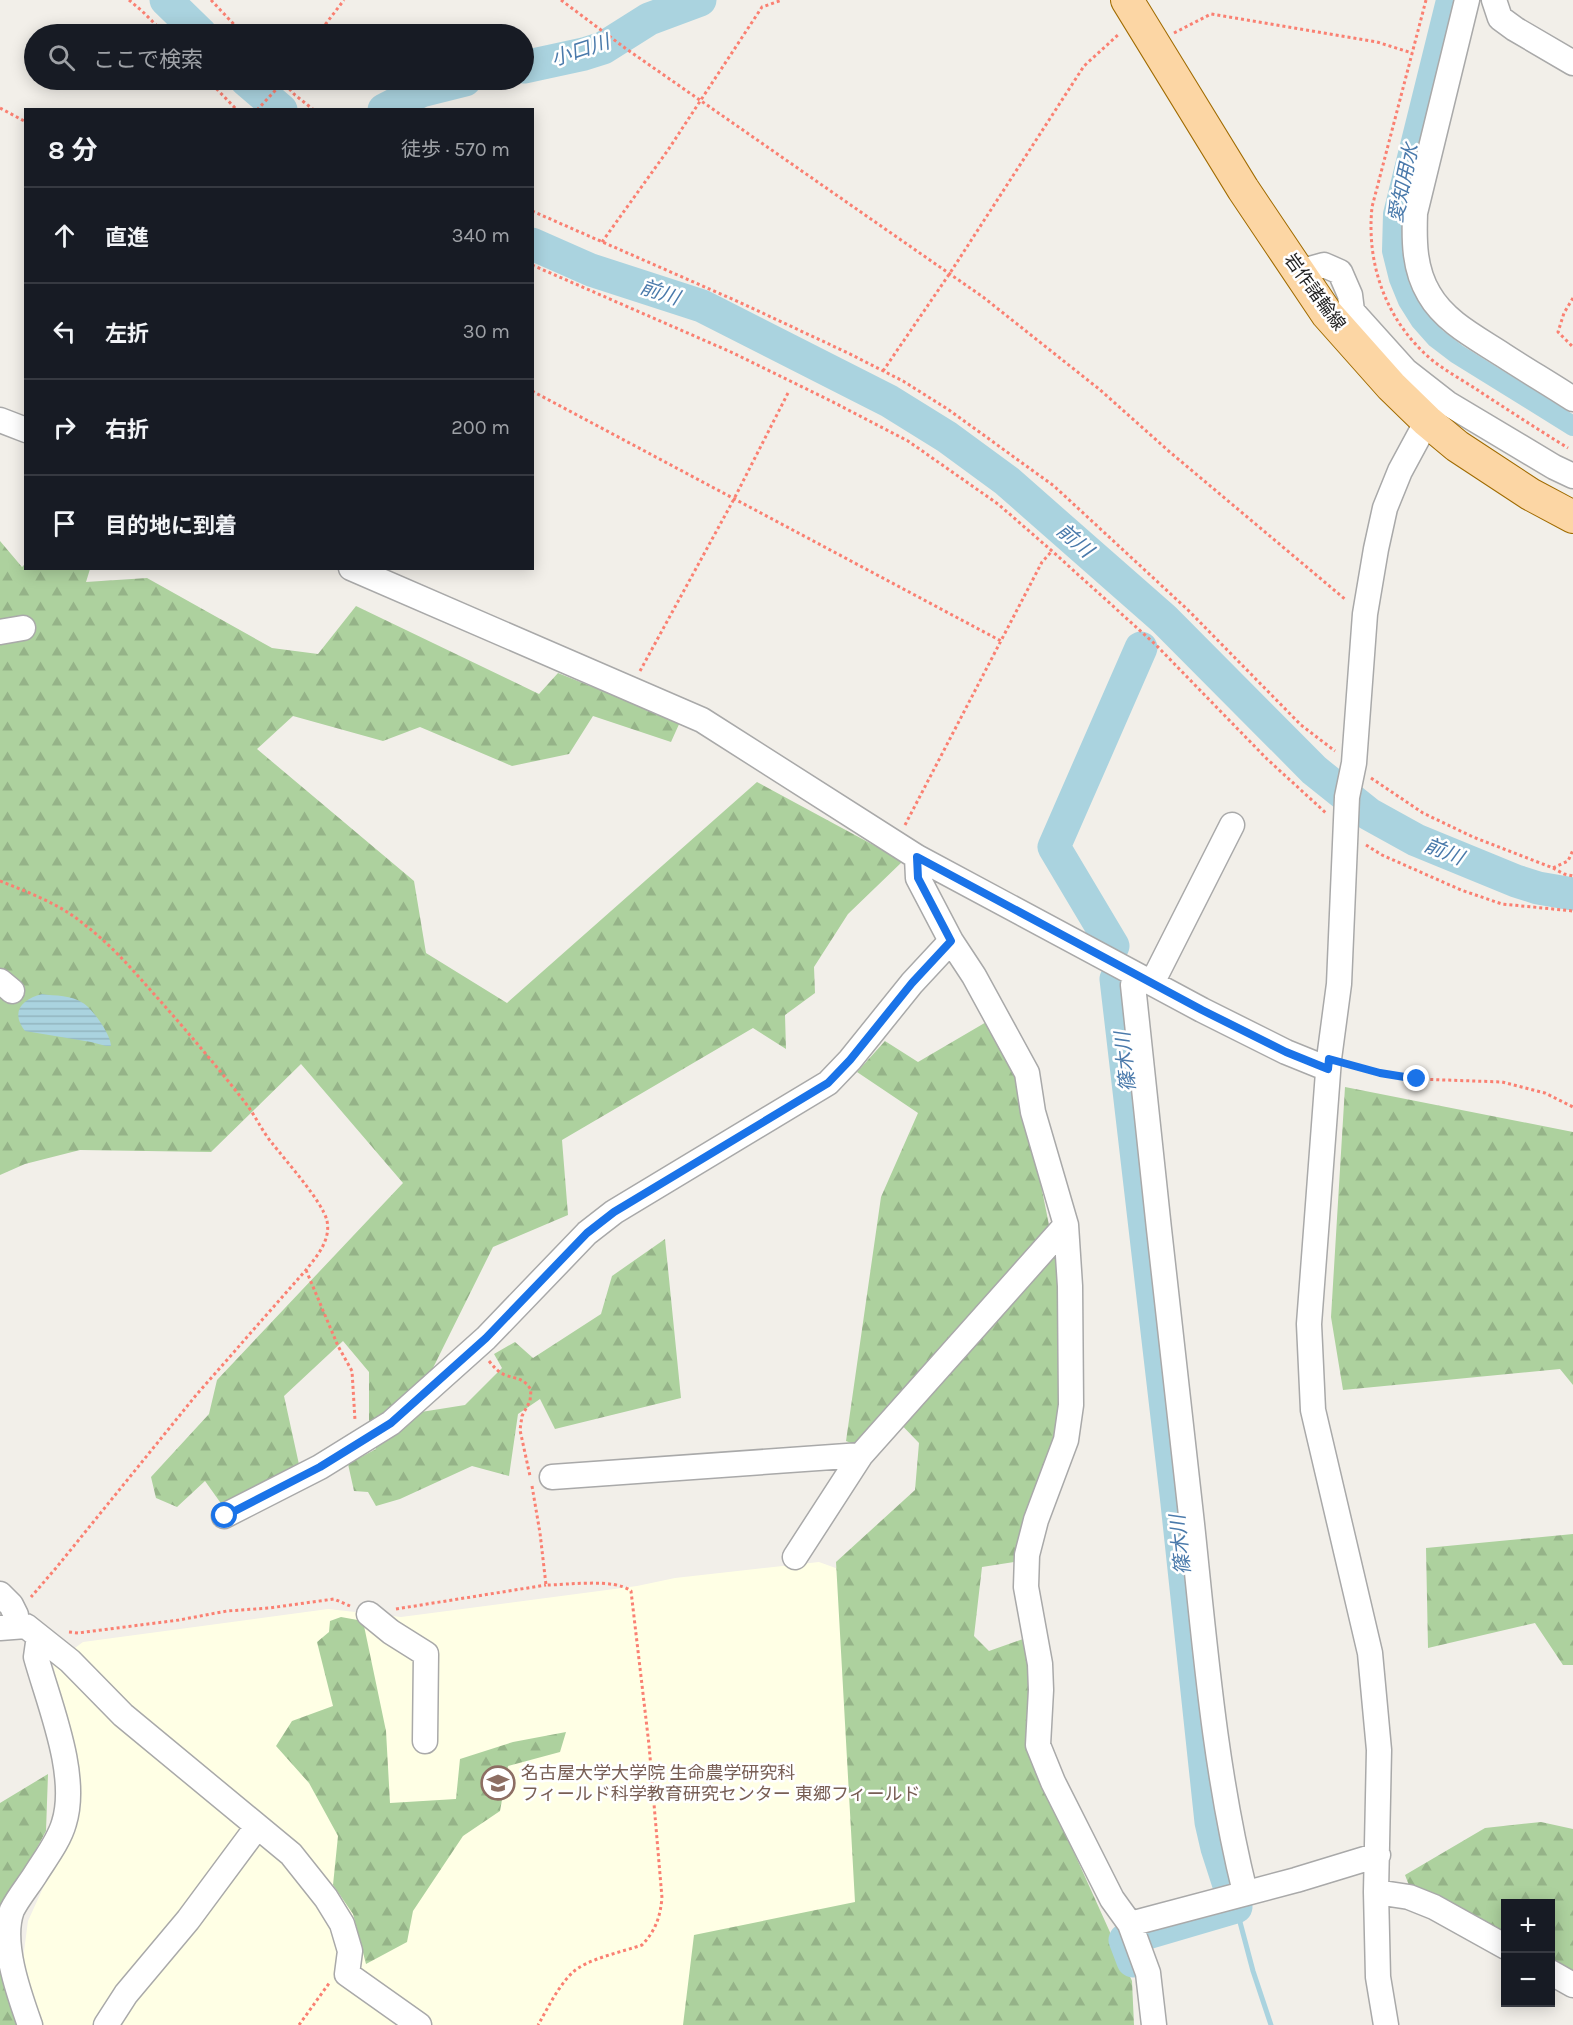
<!DOCTYPE html>
<html lang="ja">
<head>
<meta charset="utf-8">
<style>
  :root { --surface:#171b24; --page:#20242c; --text:#f1f3f6; --muted:#9ea1a6; --line:#363941 }
  body { margin:0; font-family:Karla,"Noto Sans JP",sans-serif; background:var(--page); color:var(--text) }
  .controls { position:absolute; right:18px; bottom:18px; display:grid; overflow:hidden; border-radius:0px; box-shadow:0 3px 15px #0003 }
  .controls button { width:54px; height:54px; display:grid; place-items:center; padding:0; border:0; border-bottom:2px solid var(--line); background:var(--surface); color:var(--text); font:30px sans-serif }
  .stop { position:absolute; width:18px; height:18px; margin:-14px; border:4px solid #1a73e8; border-radius:50%; background:#fff }
  .stop.end { background:#1a73e8; border-color:#fff; box-shadow:0 2px 6px #0008 }
  .list { margin:0; padding:0; list-style:none }
  h2 { display:flex; justify-content:space-between; align-items:center; height:78px; margin:0; padding:0 24px; font-size:26px }
  h2 small { font-size:20px; font-weight:400; color:var(--muted) }
  .list li { display:grid; grid-template-columns:39px 1fr auto; gap:18px; align-items:center; box-sizing:border-box; height:96px; padding:0 24px; border-top:2px solid var(--line) }
  .list b { display:block; font-size:22px; white-space:nowrap }
  .list em { font-size:20px; font-style:normal; color:var(--muted) }
  .icon { flex:none; width:33px; height:33px; fill:none; stroke:currentColor; stroke-width:2; stroke-linecap:round; stroke-linejoin:round }
  .map { position:relative; flex:none; width:1573px; height:2025px; overflow:hidden }
  .search { position:absolute; background:var(--surface); box-shadow:0 3px 15px #0003; left:24px; top:24px; width:510px; height:66px; display:flex; align-items:center; gap:15px; box-sizing:border-box; padding:0 21px; border-radius:33px; color:var(--muted); font-size:22px }
  .panel { position:absolute; background:var(--surface); box-shadow:0 3px 15px #0003; left:24px; top:108px; width:510px; height:462px; border-radius:0px }
  .map>svg:first-child { display:block }
  .education { fill:#ffffe5 }
  .forest { fill:url(#forest-firs) }
  .water { fill:url(#water-rules) }
  .lines { fill:none; stroke-linecap:round; stroke-linejoin:round }
  .stream { stroke:#aad3df; stroke-width:5 }
  .canal { stroke:#aad3df; stroke-width:20 }
  .river { stroke:#aad3df; stroke-width:33 }
  .minor-casing { stroke:#a9a9a9; stroke-width:27 }
  .major-casing { stroke:#a06b00; stroke-width:34 }
  .path { stroke:#fa8072; stroke-width:3; stroke-dasharray:3 3; stroke-linecap:butt }
  .minor { stroke:#fff; stroke-width:24 }
  .major { stroke:#fcd6a4; stroke-width:32 }
  .route { stroke:#1a73e8; stroke-width:8 }
  .labels { text-anchor:middle; stroke-width:5; stroke-linejoin:round; paint-order:stroke }
  .street-label { font-size:18px; fill:#222; stroke:#fff }
  .education-label { font-size:18px; fill:#785e54; stroke:#fff; text-anchor:start }
  .water-label { font-size:20px; font-style:italic; fill:#4a7aab; stroke:#fff }
</style>
</head>
<body>
<div class="map">
<svg width="1573" height="2025" viewBox="0 0 1573 2025">
  <defs>
    <pattern id="forest-firs" width="22" height="20" patternUnits="userSpaceOnUse" patternTransform="scale(1.5)"><rect width="22" height="20" fill="#add19e"/><path d="M5 1l3.5 6h-7zM16 11l3.5 6h-7z" fill="#95b388"/></pattern>
    <pattern id="water-rules" width="6" height="5" patternUnits="userSpaceOnUse" patternTransform="scale(1.5)"><rect width="6" height="5" fill="#aad3df"/><path d="M0 2.5h6" fill="none" stroke="#92b5bf"/></pattern>
  </defs>
  <rect width="100%" height="100%" fill="#f2efe9"/>
  <path class="education" d="M819,1562l47,17 24,305 -57,30 -53,111h-780v-55l23,-11 5,-38 49,-108 -4,-63 -20,-86 30,-22 245,-33 73,8 236,-31 38,-8z"/>
  <path class="forest" d="M0,541l22,26 3,-3 1,4 64,1 -4,13 61,-4 125,70 46,6 38,-48 183,88 19,-21 122,49 -9,20 -78,-26 -24,38 -57,12 -92,-39 -37,14 -90,-25 -36,33 157,132 12,72 81,50 250,-221 146,79 -55,53 -34,53 1,26 -30,22 1,34 -33,-21 -191,112 6,75 -75,32 -63,127 -9,38 44,-7 37,-37 -8,-14 21,-12 18,16 68,-44 11,-38 53,-37 16,159 -126,31 -15,-30 -22,15 -9,62 -37,-10 -72,33 -24,7 -8,-14 -14,-1 -6,-27 28,-15 -7,-21v-56l-26,-31 -59,55 16,73 -75,40 -20,-28 -28,26 -21,-9 -5,-21 58,-63 8,-34 186,-197 -102,-119 -90,88 -131,-2 -55,14 -25,11z
    M988,1021l31,54 42,210 1,135 -48,142 -32,5 -8,69 15,15 37,-13 8,54 -3,65 101,224 2,44h-451l11,-90 161,-33 -19,-340 79,-72 4,-47 -27,-28 -29,33 -17,-7 35,-244 37,-84 -61,-41 28,-31 33,21z
    M1345,1087l228,45v253l-13,-16 -217,21 -12,-73z
    M1573,1534v131h-10l-28,-42 -107,25 -2,-100z
    M341,1617l22,4 23,110 4,72 66,-4 4,-40 53,-17 53,-10 -6,20 -52,14 -8,45 -37,25 -50,75 -6,31 -41,22 -13,-50 -20,-29 5,-49 -29,-53 -33,-37 16,-25 41,-15 -16,-64 12,-10 1,-11z
    M48,1774l-2,57 -46,86v-114z
    M1541,1822l32,7v142l-22,-13 -1,-54h-44l-1,29 -56,-32 -39,-13 -5,-13 80,-47z
    M0,1951l20,74h-20z"/>
  <path class="water" d="M42,994c13,2 30,1 41,9 10,6 28,32 28,43h-5l-15,-4 -66,-11c-15,-19 -3,-32 17,-37z"/>
  <g class="lines">
    <path class="stream" d="M1236,1907l17,64 18,54"/>
    <path class="canal" d="M1446,0l-53,214 -1,37 7,28 9,22 12,19 16,18 21,16 116,72"/>
    <path class="river" d="M166,0l35,34
      M524,67l60,-13 19,-6 46,-29 51,-19
      M246,80l35,30
      M384,110l37,-19 44,-11
      M532,244l59,26 111,36 187,95 58,36 60,44 157,138 150,151 55,44 47,26 100,41 22,7 35,6
      M1113,946l-59,-99 87,-199
      M1116,979l60,515 35,328 6,26 19,59 -109,32 -2,1 8,21"/>
    <g class="minor-casing">
      <path id="minor" d="M1467,0l-52,213c-1,28 -1,56 14,81 16,28 48,44 74,61 23,15 47,29 70,44
        M1494,0l6,18 15,11 58,34
        M1299,272l25,-7 16,7 10,23 2,16 54,60 41,32 107,64 19,9
        M0,420l26,10
        M351,568l351,152 215,137 285,153 84,42 42,17
        M0,632l23,-4
        M917,857l1,21 33,63 23,35 53,97 6,39 33,113 4,61 1,119 -5,35 -30,80 -9,35 -1,32 14,77 1,26 -3,55 15,37 59,117 18,25 18,49 6,52
        M1135,974l-2,11c19,180 38,359 59,539 13,123 23,248 53,368
        M0,981l12,10
        M1152,983l80,-158
        M552,1477l309,-22
        M224,1516l96,-49 71,-44 95,-85 101,-105 27,-21 214,-129 22,-23 62,-77 39,-42
        M795,1557l66,-102 205,-230
        M0,1594l11,11 5,10
        M369,1614l22,18 35,22 -1,87
        M0,1628l26,-2 44,35 53,54 168,139 35,44 16,26 8,27 -3,23 72,51
        M1376,1892l33,5 25,10 72,40
        M1130,1924l166,-44 82,-25
        M1550,1972l23,13
        M30,2025c-11,-31 -30,-83 -18,-115 6,-12 16,-24 23,-35 10,-16 24,-34 29,-52 15,-48 -15,-119 -28,-166l2,-14
        M106,2025l20,-31 62,-74 69,-93
        M1386,2025l-8,-48 -2,-85 3,-142 -9,-97 -57,-243 -4,-86 20,-265 10,-75 8,-187 7,-34 11,-149 11,-65 9,-41 15,-37 27,-50"/>
    </g>
    <g class="major-casing">
      <path id="major" d="M1127,0l116,189 84,125 64,72 36,35 30,25 73,48 43,23"/>
    </g>
    <path class="path" d="M129,0l13,11 23,23
      M211,0l32,34
      M561,0l64,48 358,249 116,92 72,64 175,147
      M1426,0l-54,207c-6,59 15,115 60,153 15,12 34,22 50,33 29,19 57,37 86,55
      M1174,33l37,-19 166,28 35,11
      M318,34l26,-34
      M208,80l29,30
      M281,80l14,15 19,15
      M0,108l26,14
      M257,110l28,-30
      M532,211l207,91 109,51 55,28 46,29 105,76 134,124 113,115 34,26
      M602,242l66,-92 94,-143 20,-7
      M532,265l199,87 100,49 77,40 90,63 54,47 104,94 111,114 59,54
      M1573,298l-9,15 -6,19 15,15
      M883,371l67,-98 134,-207 35,-32
      M532,391l469,250
      M640,671l94,-172 55,-108
      M1371,778l52,35 50,24 80,31 15,-7 5,-11
      M905,825l137,-263 10,-11
      M1366,845l16,10 79,35 41,14 71,7
      M1553,868l11,6 9,2
      M0,881c30,12 60,23 85,44 29,22 53,51 77,78 29,33 58,67 85,102 9,12 15,26 25,38 13,17 51,59 55,78 4,19 -10,35 -21,49l-109,124 -141,174 -25,29
      M1348,1064l32,9 37,6 85,3 43,11 28,14
      M306,1270l32,76 14,25 3,49
      M489,1361c5,6 9,11 16,14 12,4 19,3 26,15l-1,11 -8,15 -2,14 10,46
      M532,1486l8,47 6,52c21,0 69,-7 85,6l18,154 13,153c-2,19 -6,32 -20,47 -20,7 -56,14 -70,28 -15,15 -24,35 -34,52
      M396,1609l150,-24
      M69,1632l9,1 101,-13 48,-9 42,-3 65,-9 16,7
      M299,2025l31,-43"/>
    <use href="#minor" class="minor"/>
    <use href="#major" class="major"/>
  </g>
  <g class="lines">
    <path class="route" d="M225,1516l95,-49 71,-44 95,-85 101,-105 27,-21 214,-129 22,-23 62,-77 39,-42 -33,-63 -1,-21 285,153 84,42 42,17 1,-10 51,14 37,6"/>
  </g>
  <defs>
    <g id="university-ring" transform="scale(1.725)"><circle r="9.5" fill="#fff" stroke="#8d6e63" stroke-width="1.5"/><path d="M0-5L7-2L0 1L-7-2ZM-4 1L0 2.5L4 1V4Q0 6-4 4Z" fill="#8d6e63"/></g>
  </defs>
  <g fill-rule="evenodd">
    <use href="#university-ring" x="498" y="1783"/>
  </g>
  <g class="labels">
    <g class="street-label">
      <text transform="translate(1315 292) rotate(54)" y="6">岩作諸輪線</text>
    </g>
    <g class="education-label">
      <text x="521" y="1779">名古屋大学大学院 生命農学研究科<tspan x="521" dy="21">フィールド科学教育研究センター 東郷フィールド</tspan></text>
    </g>
    <g class="water-label">
      <text transform="translate(580 50) rotate(-18)" y="7">小口川</text>
      <text transform="translate(1403 183) rotate(-78)" y="7">愛知用水</text>
      <text transform="translate(660 292) rotate(18)" y="7">前川</text>
      <text transform="translate(1075 540) rotate(41)" y="7">前川</text>
      <text transform="translate(1444 851) rotate(22)" y="7">前川</text>
      <text transform="translate(1125 1062) rotate(-96)" y="7">篠木川</text>
      <text transform="translate(1180 1545) rotate(-96)" y="7">篠木川</text>
    </g>
  </g>
</svg>
<div class="controls">
<button>+</button>
<button>−</button>
</div>
<div class="stop" style="left:225px;top:1516px"></div>
<div class="stop end" style="left:1417px;top:1079px"></div>
<div class="search"><svg class="icon" aria-label="search" viewBox="0 0 24 24"><circle cx="10" cy="10" r="6"/><path d="M15 15l6 6"/></svg>ここで検索</div>
<section class="panel">
<h2>8 分<small>徒歩 · 570 m</small></h2>
<ul class="list">
<li><svg class="icon" aria-label="ahead" viewBox="0 0 24 24"><path d="M12 20V5M6 11l6-6 6 6"/></svg><div><b>直進</b></div><em>340 m</em></li>
<li><svg class="icon" aria-label="left" viewBox="0 0 24 24"><path d="M17 20v-9H6M10 6l-5 5 5 5"/></svg><div><b>左折</b></div><em>30 m</em></li>
<li><svg class="icon" aria-label="right" viewBox="0 0 24 24"><path d="M7 20v-9h11M14 6l5 5-5 5"/></svg><div><b>右折</b></div><em>200 m</em></li>
<li><svg class="icon" aria-label="arrive" viewBox="0 0 24 24"><path d="M6 21V4h12l-3 4 3 4H6"/></svg><div><b>目的地に到着</b></div></li>
</ul>
</section>
</div>
</body>
</html>
